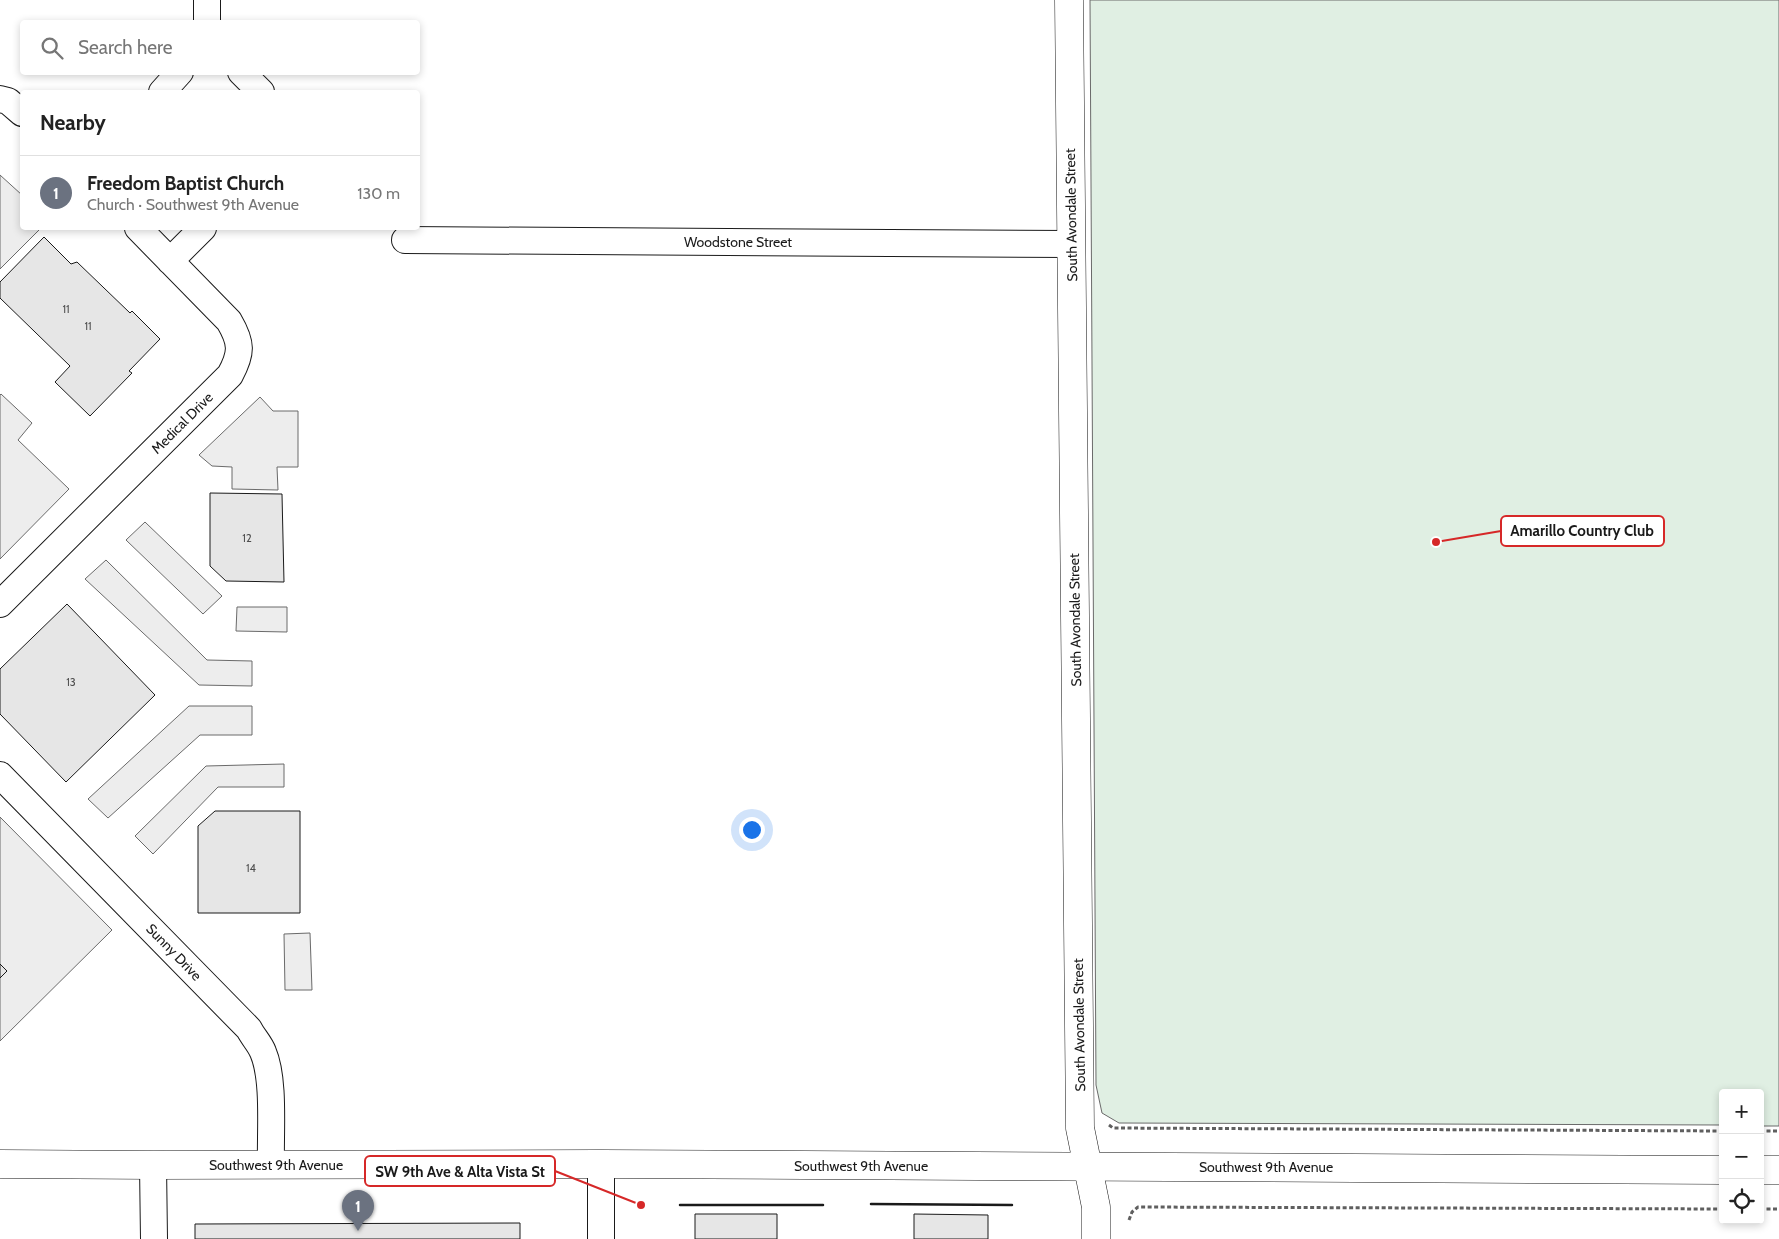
<!DOCTYPE html>
<html lang="en">
<head>
<meta charset="utf-8">
<style>
  :root { --surface:#fff; --page:#f6f6f6; --text:#222; --muted:#767676; --line:#e0e0e0; --accent:#7c3aed }
  body { margin:0; font-family:Cabin,sans-serif; background:var(--page); color:var(--text) }
  .controls { position:absolute; right:15px; bottom:15px; display:grid; overflow:hidden; border-radius:5px; box-shadow:0 2px 8px #0003 }
  .controls button { width:45px; height:45px; display:grid; place-items:center; padding:0; border:0; border-bottom:1px solid var(--line); background:var(--surface); color:var(--text); font:25px sans-serif }
  .you { position:absolute; left:751px; top:829px; width:18px; height:18px; margin:-12px; border:4px solid #fff; border-radius:50%; background:#1a73e8; box-shadow:0 0 0 8px #1a73e833 }
  .badge { display:grid; place-items:center; width:32px; height:32px; border-radius:50%; background:var(--accent); color:#fff; font-size:16px; font-weight:700 }
  .pin { position:absolute; translate:-50% -41px; filter:drop-shadow(0 1px 2px #0008) }
  .pin::after { content:''; position:absolute; top:26px; width:18px; height:15px; background:inherit; clip-path:polygon(0 0,100% 0,50% 100%) }
  .list { margin:0; padding:0; list-style:none }
  h2 { display:flex; justify-content:space-between; align-items:center; height:65px; margin:0; padding:0 20px; font-size:21px }
  h2 small { font-size:16px; font-weight:400; color:var(--muted) }
  .list li { display:grid; grid-template-columns:32px 1fr auto; gap:15px; align-items:center; box-sizing:border-box; height:75px; padding:0 20px; border-top:1px solid var(--line) }
  .list b { display:block; font-size:19px; white-space:nowrap }
  .list p { margin:0; font-size:16px; white-space:nowrap; color:var(--muted) }
  .list em { font-size:16px; font-style:normal; color:var(--muted) }
  .icon { flex:none; width:28px; height:28px; fill:none; stroke:currentColor; stroke-width:2; stroke-linecap:round; stroke-linejoin:round }
  .map { position:relative; flex:none; width:1779px; height:1239px; overflow:hidden }
  .search { position:absolute; background:var(--surface); box-shadow:0 2px 8px #0003; left:20px; top:20px; width:400px; height:55px; display:flex; align-items:center; gap:12px; box-sizing:border-box; padding:0 18px; border-radius:5px; color:var(--muted); font-size:19px }
  .panel { position:absolute; background:var(--surface); box-shadow:0 2px 8px #0003; left:20px; top:90px; width:400px; height:140px; border-radius:5px }
  .map>svg:first-child { display:block }
  .green { fill:#e0efe3; stroke:#6a6a6a }
  .parking { fill:#ededed; stroke:#6a6a6a }
  .building { fill:#e6e6e6; stroke:#1a1a1a }
  .lines { fill:none; stroke-linecap:round; stroke-linejoin:round }
  .street-casing { stroke:#1a1a1a; stroke-width:28 }
  .secondary-casing { stroke:#1a1a1a; stroke-width:29 }
  .primary-casing { stroke:#1a1a1a; stroke-width:29 }
  .path { stroke:#5f5f5f; stroke-width:3; stroke-dasharray:4 2.5; stroke-linecap:butt }
  .street { stroke:#fff; stroke-width:26 }
  .secondary { stroke:#fff; stroke-width:28 }
  .primary { stroke:#fff; stroke-width:28 }
  .wall { stroke:#1a1a1a; stroke-width:2.5 }
  .labels { text-anchor:middle; stroke-width:4; stroke-linejoin:round; paint-order:stroke }
  .number-label { font-size:11px; fill:#4d4d4d }
  .street-label { font-size:14px; fill:#1a1a1a; stroke:#fff }
  .leader { fill:none; stroke:#d62828; stroke-width:2 }
  .callout-dot { fill:#d62828; stroke:#fff; stroke-width:2 }
  .callout { fill:#fff; stroke:#d62828; stroke-width:2 }
  .callout-label { font-size:15px; text-anchor:middle; font-weight:bold; fill:#1a1a1a }
</style>
</head>
<body>
<div class="map">
<svg width="1779" height="1239" viewBox="0 0 1779 1239">
  <rect width="100%" height="100%" fill="#fff"/>
  <path class="green" d="M1090,0h689v1126h-19v-33h-37v32l-604,-2 -17,-10 -6,-28z"/>
  <path class="parking" d="M0,175l22,20v33h19l-41,41z
    M1,394l31,29 -14,17 51,49 -69,70v-164z
    M260,397l13,14h25v56h-21l1,23 -46,-1v-22l-20,-1 -13,-11z
    M145,522l77,74 -19,18 -77,-74z
    M106,560l101,100 45,1v25l-53,-1 -114,-106z
    M237,607h50v25l-51,-1z
    M189,706h63v29h-52l-92,83 -20,-19z
    M284,764v23h-66l-65,67 -18,-18 71,-70z
    M0,817l112,113 -112,111z
    M310,933l2,57h-27l-1,-56z"/>
  <path class="building" d="M44,237l27,27 6,-2 53,51 2,-2 28,28 -31,32 3,2 -42,43 -35,-34 15,-16 -70,-68v-16z
    M210,493l72,1 2,88 -58,-1 -16,-15z
    M67,604l88,91 -89,87 -66,-68v-45z
    M215,811h85v102h-102v-87z
    M0,964l7,7 -7,7z
    M695,1214h82v25h-82z
    M914,1214l74,1v24h-74z
    M520,1223v16h-325v-15z"/>
  <g class="lines">
    <g class="street-casing">
      <path id="street" d="M207,0v22
        M241,72l20,20
        M162,92l18,-20
        M0,99l8,2 14,12
        M405,240l666,4
        M170,261l33,-33
        M0,604l230,-229c12,-22 12,-32 -1,-54l-91,-93
        M0,775l249,254c4,8 11,15 14,23 12,28 7,81 8,112
        M601,1164v75
        M153,1165l1,74"/>
    </g>
    <g class="secondary-casing">
      <path id="secondary" d="M1069,0l11,1128 16,79v32"/>
    </g>
    <g class="primary-casing">
      <path id="primary" d="M0,1164l153,1 448,-1 1122,6
        M1760,1170h19"/>
    </g>
    <path class="path" d="M1109,1125l4,3 610,3
      M1760,1131h19
      M1760,1209h19
      M1129,1220l3,-8 6,-5 585,2"/>
    <use href="#street" class="street"/>
    <use href="#secondary" class="secondary"/>
    <use href="#primary" class="primary"/>
    <path class="wall" d="M871,1204l141,1
      M680,1205h143"/>
  </g>
  <g class="labels">
    <g class="number-label">
      <text x="66" y="313">11</text>
      <text x="88" y="330">11</text>
      <text x="247" y="542">12</text>
      <text x="71" y="686">13</text>
      <text x="251" y="872">14</text>
    </g>
    <g class="street-label">
      <text transform="translate(1071 215) rotate(-91)" y="5">South Avondale Street</text>
      <text x="738" y="247">Woodstone Street</text>
      <text transform="translate(182 423) rotate(-45)" y="5">Medical Drive</text>
      <text transform="translate(1075 620) rotate(-91)" y="5">South Avondale Street</text>
      <text transform="translate(174 952) rotate(46)" y="5">Sunny Drive</text>
      <text transform="translate(1079 1025) rotate(-91)" y="5">South Avondale Street</text>
      <text x="276" y="1170">Southwest 9th Avenue</text>
      <text x="861" y="1171">Southwest 9th Avenue</text>
      <text x="1266" y="1172">Southwest 9th Avenue</text>
    </g>
  </g>
  <path class="leader" d="M1436 542L1501 531M641 1205L555 1171"/>
  <g class="callout-dot">
    <circle cx="1436" cy="542" r="5"/>
    <circle cx="641" cy="1205" r="5"/>
  </g>
  <g class="callout">
    <rect x="1501" y="516" width="163" height="30" rx="5"/>
    <rect x="365" y="1156" width="190" height="30" rx="5"/>
  </g>
  <g class="callout-label">
    <text x="1582" y="536">Amarillo Country Club</text>
    <text x="460" y="1177">SW 9th Ave &amp; Alta Vista St</text>
  </g>
</svg>
<div class="controls">
<button>+</button>
<button>−</button>
<button><svg class="icon" aria-label="locate" viewBox="0 0 24 24"><circle cx="12" cy="12" r="6"/><path d="M12 2v4M12 18v4M2 12h4M18 12h4"/></svg></button>
</div>
<div class="you"></div>
<div class="pin badge" style="left:358px;top:1231px;background:#6b7280">1</div>
<div class="search"><svg class="icon" aria-label="search" viewBox="0 0 24 24"><circle cx="10" cy="10" r="6"/><path d="M15 15l6 6"/></svg>Search here</div>
<section class="panel">
<h2>Nearby<small></small></h2>
<ul class="list">
<li><span class="badge" style="background:#6b7280">1</span><div><b>Freedom Baptist Church</b><p>Church · Southwest 9th Avenue</p></div><em>130 m</em></li>
</ul>
</section>
</div>
</body>
</html>
